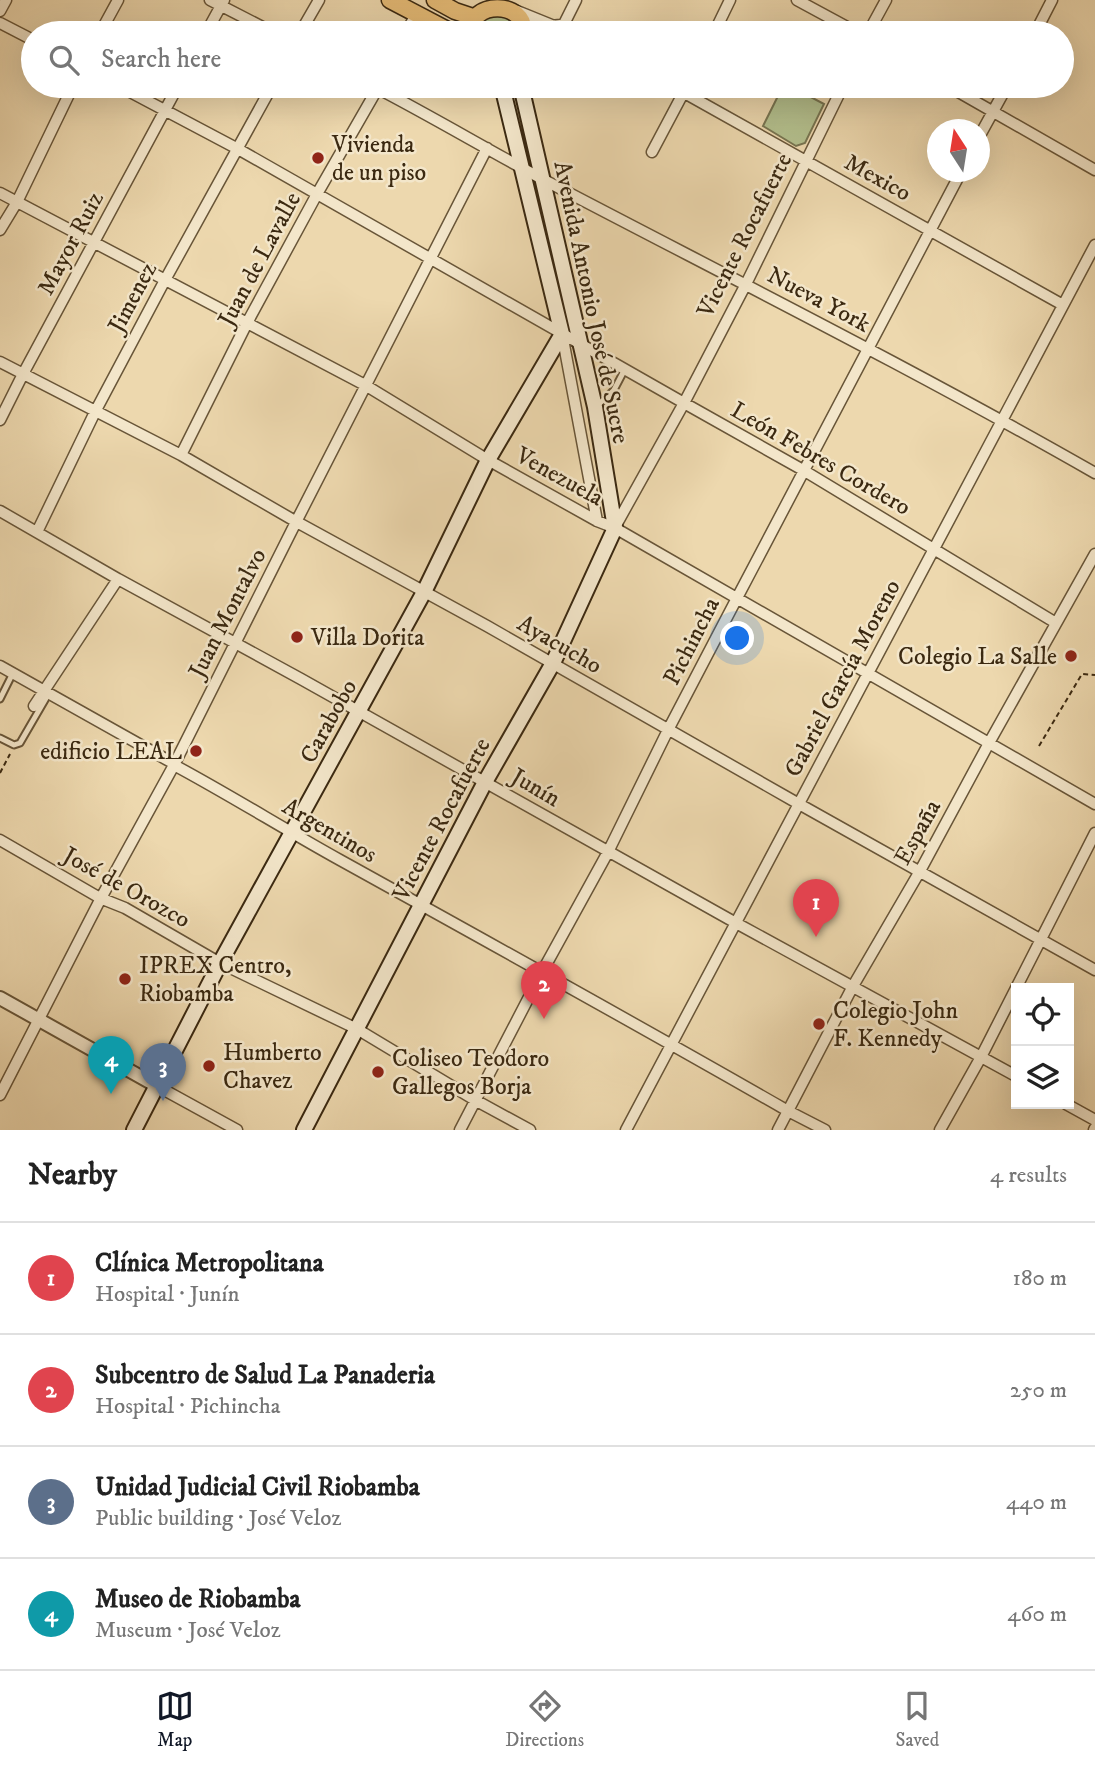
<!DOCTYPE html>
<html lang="en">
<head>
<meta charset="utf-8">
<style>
  :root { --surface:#fff; --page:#f2f2f2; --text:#222; --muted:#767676; --line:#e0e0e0; --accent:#111827 }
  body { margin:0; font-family:"IM FELL DW Pica",serif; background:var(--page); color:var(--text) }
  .controls { position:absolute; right:21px; bottom:21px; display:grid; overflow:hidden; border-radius:0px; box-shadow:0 7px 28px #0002 }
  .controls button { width:63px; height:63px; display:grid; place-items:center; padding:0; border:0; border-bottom:2px solid var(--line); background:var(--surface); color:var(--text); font:35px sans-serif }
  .compass { position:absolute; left:927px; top:119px; width:63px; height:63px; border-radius:50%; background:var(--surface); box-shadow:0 7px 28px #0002; rotate:348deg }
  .you { position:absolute; left:738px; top:639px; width:24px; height:24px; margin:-18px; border:5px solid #fff; border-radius:50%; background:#1a73e8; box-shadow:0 0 0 10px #1a73e833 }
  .badge { display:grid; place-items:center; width:46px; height:46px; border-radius:50%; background:var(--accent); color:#fff; font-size:23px; font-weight:700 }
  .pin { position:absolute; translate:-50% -58px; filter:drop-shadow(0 2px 4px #0008) }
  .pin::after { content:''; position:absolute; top:37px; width:24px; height:21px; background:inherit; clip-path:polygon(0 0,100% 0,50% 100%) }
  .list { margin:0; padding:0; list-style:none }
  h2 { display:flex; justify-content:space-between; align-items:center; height:91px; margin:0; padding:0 28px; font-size:30px }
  h2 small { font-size:23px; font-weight:400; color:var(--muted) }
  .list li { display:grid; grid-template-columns:46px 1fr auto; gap:21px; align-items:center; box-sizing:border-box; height:112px; padding:0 28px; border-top:2px solid var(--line) }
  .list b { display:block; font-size:26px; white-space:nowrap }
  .list p { margin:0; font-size:23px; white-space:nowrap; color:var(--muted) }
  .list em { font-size:23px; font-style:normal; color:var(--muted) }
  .icon { flex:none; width:38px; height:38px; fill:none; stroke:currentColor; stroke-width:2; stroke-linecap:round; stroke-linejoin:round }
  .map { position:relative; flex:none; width:1095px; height:1130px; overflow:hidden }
  .search { position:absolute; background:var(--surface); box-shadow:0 7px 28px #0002; left:21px; right:21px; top:21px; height:77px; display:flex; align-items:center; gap:18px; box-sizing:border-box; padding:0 24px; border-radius:38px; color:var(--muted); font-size:26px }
  .sheet { height:539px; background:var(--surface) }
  nav { display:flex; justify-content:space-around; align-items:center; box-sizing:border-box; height:98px; border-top:2px solid var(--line); background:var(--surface); font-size:19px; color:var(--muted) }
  nav a { display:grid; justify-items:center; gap:4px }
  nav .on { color:var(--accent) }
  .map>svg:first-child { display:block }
  .green { fill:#b3c08e; stroke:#777450; stroke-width:2 }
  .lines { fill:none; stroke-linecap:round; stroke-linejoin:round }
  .service-casing { stroke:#685538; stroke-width:9 }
  .minor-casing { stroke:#685538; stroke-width:13 }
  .tertiary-casing { stroke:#685538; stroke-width:16 }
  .secondary-casing { stroke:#3b2911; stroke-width:18 }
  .primary-casing { stroke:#3b2911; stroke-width:19 }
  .path { stroke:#3b2911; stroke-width:2; stroke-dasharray:5 3.5; stroke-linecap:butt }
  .service { stroke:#f3e6ca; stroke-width:5 }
  .minor { stroke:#f3e6ca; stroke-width:10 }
  .tertiary { stroke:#f3e6ca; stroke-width:12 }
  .secondary { stroke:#f3e6ca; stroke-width:14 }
  .primary { stroke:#e6bc77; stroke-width:16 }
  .poi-dot { fill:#8f2418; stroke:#f3e6ca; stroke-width:2.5 }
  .labels { text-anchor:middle; stroke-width:5; stroke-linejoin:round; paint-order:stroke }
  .poi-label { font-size:24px; fill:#3b2911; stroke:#f3e6ca; text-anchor:start }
  .street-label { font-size:24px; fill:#3b2911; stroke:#f3e6ca }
</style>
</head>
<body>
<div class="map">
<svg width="1095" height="1130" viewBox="0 0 1095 1130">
  <rect width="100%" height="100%" fill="#edd8ae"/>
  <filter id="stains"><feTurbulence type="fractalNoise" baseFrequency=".00286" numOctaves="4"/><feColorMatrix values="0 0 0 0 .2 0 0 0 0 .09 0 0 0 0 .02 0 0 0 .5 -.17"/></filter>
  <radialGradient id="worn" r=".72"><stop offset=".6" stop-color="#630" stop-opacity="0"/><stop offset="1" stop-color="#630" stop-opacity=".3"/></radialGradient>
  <path class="green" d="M488,12l27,8 1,13h-36v-11z
    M783,86h7l34,18 -19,39 -9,3 -33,-20z"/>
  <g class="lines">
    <g class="service-casing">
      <path id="service" d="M598,405l16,-15 11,-21
        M0,699l13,-26
        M0,738l14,7 6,-2 29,-50"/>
    </g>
    <g class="minor-casing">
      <path id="minor" d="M210,0l64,33
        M797,0l61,33
        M0,11l6,-11
        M517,11l37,15
        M0,23l33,17
        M564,24l12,-24
        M100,33l18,-33
        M206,33l18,-33
        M300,33l19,-33
        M406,33l10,-19
        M538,33c21,-10 22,-11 42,0
        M714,33l16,-33
        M868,33l18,-33
        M1035,33l17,-33
        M119,86l119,63 446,254 119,67 253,153
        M373,86c58,30 115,64 173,95 183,96 369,189 549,292
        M672,86l391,219
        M948,86l147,84
        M979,137l28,-51
        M652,152l35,-66
        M0,193l365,192 123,75 109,61 18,7 480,276
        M0,230l17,-28 56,-116
        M562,334l35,187
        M0,362l181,93 114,66 192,105 312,178 296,166
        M0,420l23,-46 155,-288
        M181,455l66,-132 70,-129 62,-108
        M0,511l118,68 183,100 435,244 280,153
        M615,527l69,-124 62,-119 97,-198
        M37,532l58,-120 70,-132 107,-194
        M0,666l171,96 3,3c56,30 110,64 166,95 150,83 300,166 448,251l37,19
        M34,706l84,-127
        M0,840l100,58 25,10 95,55 137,66 118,71 55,30
        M157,1086l80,44
        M0,1095l101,-197 73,-133 122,-243 191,-374
        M1066,1104l29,16
        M460,1130l82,-158 66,-120 60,-122 69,-132 224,-426
        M626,1130l469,-885
        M778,1130l75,-144 67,-115 69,-128 106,-189
        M940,1130l41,-73 114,-224
        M1094,1130l1,-2"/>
    </g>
    <g class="tertiary-casing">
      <path id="tertiary" d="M0,998l157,88"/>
    </g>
    <g class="secondary-casing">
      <path id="secondary" d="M134,1130l86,-167 204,-371 64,-132 74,-126 -60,-248
        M304,1130l181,-348 68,-119 62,-135 -20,-121 -74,-321"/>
    </g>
    <g class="primary-casing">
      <path id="primary" d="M390,0l63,33
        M435,0l20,11 18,6
        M471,33c-3,-33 56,-33 52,0"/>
    </g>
    <path class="path" d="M1039,746l43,-72 13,1
      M0,773l10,-19"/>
    <use href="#service" class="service"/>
    <use href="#minor" class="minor"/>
    <use href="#tertiary" class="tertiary"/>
    <use href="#secondary" class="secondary"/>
    <use href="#primary" class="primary"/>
  </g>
  <g class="poi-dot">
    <circle cx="318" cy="158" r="7"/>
    <circle cx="297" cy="637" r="7"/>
    <circle cx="1071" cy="656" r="7"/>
    <circle cx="196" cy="751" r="7"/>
    <circle cx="125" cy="979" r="7"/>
    <circle cx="819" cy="1024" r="7"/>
    <circle cx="209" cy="1066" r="7"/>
    <circle cx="378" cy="1072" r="7"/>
  </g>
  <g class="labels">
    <g class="poi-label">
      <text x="332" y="152">Vivienda<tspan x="332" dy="28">de un piso</tspan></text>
      <text x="311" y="645">Villa Dorita</text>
      <text x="1057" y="664" text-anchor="end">Colegio La Salle</text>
      <text x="182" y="759" text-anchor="end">edificio LEAL</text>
      <text x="139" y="973">IPREX Centro,<tspan x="139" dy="28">Riobamba</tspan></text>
      <text x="833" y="1018">Colegio John<tspan x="833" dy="28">F. Kennedy</tspan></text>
      <text x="223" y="1060">Humberto<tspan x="223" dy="28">Chavez</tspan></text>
      <text x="392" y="1066">Coliseo Teodoro<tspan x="392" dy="28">Gallegos Borja</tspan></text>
    </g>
    <g class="street-label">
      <text transform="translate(878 177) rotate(29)" y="8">Mexico</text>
      <text transform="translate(744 235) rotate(-63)" y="8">Vicente Rocafuerte</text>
      <text transform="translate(70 243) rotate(-62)" y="8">Mayor Ruiz</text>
      <text transform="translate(259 259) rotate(-62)" y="8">Juan de Lavalle</text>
      <text transform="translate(132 297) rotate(-62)" y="8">Jimenez</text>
      <text transform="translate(819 299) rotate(28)" y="8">Nueva York</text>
      <text transform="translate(592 302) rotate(78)" y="8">Avenida Antonio José de Sucre</text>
      <text transform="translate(821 458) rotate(30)" y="8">León Febres Cordero</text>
      <text transform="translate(560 476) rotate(29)" y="8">Venezuela</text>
      <text transform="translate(227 613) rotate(-63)" y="8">Juan Montalvo</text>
      <text transform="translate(691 641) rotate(-63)" y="8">Pichincha</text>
      <text transform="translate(560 644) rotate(30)" y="8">Ayacucho</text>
      <text transform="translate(842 678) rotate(-62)" y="8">Gabriel García Moreno</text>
      <text transform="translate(328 721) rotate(-61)" y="8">Carabobo</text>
      <text transform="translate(536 787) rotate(30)" y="8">Junín</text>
      <text transform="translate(441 819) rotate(-62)" y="8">Vicente Rocafuerte</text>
      <text transform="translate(330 830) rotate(30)" y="8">Argentinos</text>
      <text transform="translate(917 832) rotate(-61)" y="8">España</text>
      <text transform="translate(127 887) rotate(29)" y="8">José de Orozco</text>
    </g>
  </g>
  <rect width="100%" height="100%" filter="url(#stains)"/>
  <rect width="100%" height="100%" fill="url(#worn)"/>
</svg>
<div class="controls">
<button><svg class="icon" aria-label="locate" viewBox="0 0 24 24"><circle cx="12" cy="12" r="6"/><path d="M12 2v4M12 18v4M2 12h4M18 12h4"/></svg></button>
<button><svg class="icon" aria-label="layers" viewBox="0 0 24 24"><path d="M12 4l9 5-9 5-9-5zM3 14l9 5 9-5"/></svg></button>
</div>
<svg class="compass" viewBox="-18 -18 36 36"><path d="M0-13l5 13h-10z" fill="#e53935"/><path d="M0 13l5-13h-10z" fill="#767676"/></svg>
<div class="you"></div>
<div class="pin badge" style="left:816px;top:937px;background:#e0444e">1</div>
<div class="pin badge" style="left:544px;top:1019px;background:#e0444e">2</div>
<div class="pin badge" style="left:163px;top:1101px;background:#5c6f8a">3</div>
<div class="pin badge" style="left:111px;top:1094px;background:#0f9aa8">4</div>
<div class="search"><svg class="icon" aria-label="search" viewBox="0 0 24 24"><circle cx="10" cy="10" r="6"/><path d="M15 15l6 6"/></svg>Search here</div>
</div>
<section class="sheet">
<h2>Nearby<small>4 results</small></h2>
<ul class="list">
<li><span class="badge" style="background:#e0444e">1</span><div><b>Clínica Metropolitana</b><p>Hospital · Junín</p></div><em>180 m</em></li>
<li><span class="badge" style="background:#e0444e">2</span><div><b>Subcentro de Salud La Panaderia</b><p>Hospital · Pichincha</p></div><em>250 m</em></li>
<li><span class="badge" style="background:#5c6f8a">3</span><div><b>Unidad Judicial Civil Riobamba</b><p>Public building · José Veloz</p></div><em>440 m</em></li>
<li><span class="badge" style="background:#0f9aa8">4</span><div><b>Museo de Riobamba</b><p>Museum · José Veloz</p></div><em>460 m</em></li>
</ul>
</section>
<nav>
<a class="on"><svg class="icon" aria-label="map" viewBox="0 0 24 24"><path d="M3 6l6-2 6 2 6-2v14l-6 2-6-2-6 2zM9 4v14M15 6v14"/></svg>Map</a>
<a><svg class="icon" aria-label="directions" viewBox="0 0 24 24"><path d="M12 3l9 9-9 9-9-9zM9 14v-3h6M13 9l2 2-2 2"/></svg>Directions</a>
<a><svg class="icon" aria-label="saved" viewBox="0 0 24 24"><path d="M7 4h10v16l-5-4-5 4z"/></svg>Saved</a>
</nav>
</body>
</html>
